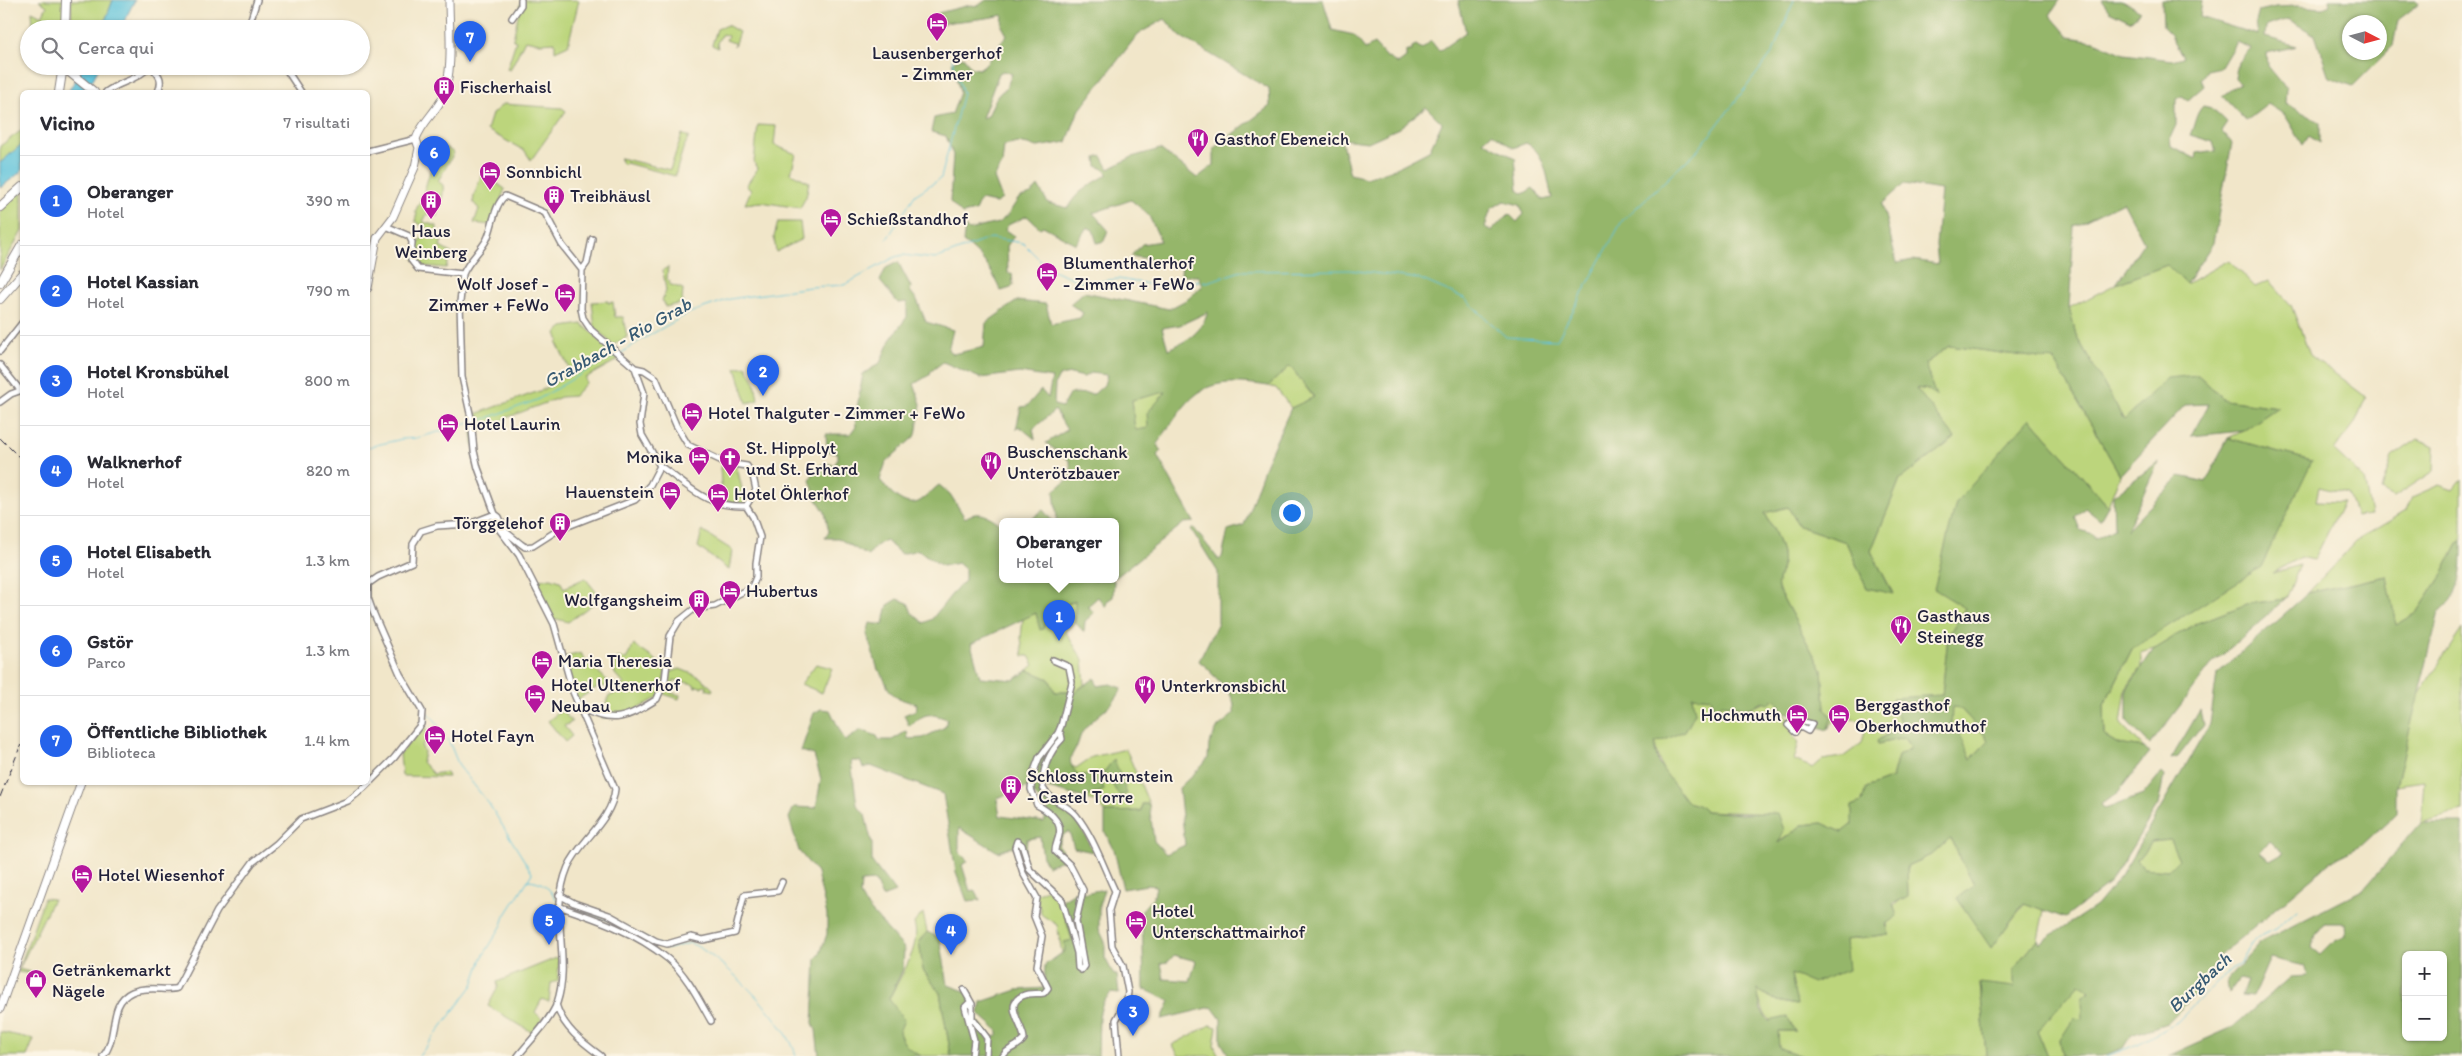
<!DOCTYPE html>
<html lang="it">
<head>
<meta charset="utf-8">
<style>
  :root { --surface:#fff; --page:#f7f7f7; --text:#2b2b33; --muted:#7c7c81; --line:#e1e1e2; --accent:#2563eb }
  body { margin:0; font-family:Itim,sans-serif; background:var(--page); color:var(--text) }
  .controls { position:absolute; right:15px; bottom:15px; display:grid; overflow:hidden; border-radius:8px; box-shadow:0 1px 4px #0004 }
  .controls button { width:45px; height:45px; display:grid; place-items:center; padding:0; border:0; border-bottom:1px solid var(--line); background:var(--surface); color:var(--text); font:25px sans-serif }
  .compass { position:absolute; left:2342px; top:15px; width:45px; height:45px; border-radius:50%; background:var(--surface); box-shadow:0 1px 4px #0004; rotate:96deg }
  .you { position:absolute; left:1291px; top:512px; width:18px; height:18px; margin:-12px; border:4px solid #fff; border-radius:50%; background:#1a73e8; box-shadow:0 0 0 8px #1a73e833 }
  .badge { display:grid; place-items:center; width:32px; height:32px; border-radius:50%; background:var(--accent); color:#fff; font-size:16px; font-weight:700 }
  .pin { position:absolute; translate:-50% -41px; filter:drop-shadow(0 1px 2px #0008) }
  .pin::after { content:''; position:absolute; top:26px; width:18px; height:15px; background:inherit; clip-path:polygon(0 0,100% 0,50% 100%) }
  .popup { position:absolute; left:999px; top:518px; width:120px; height:65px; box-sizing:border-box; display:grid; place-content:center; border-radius:8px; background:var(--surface); filter:drop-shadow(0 1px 4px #0005); font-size:16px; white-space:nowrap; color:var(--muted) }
  .popup b { font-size:19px; color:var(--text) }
  .popup::after { content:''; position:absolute; left:50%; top:100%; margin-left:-10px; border:10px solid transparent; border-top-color:var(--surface) }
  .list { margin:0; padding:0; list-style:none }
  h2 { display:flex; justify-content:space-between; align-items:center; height:65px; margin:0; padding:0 20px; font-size:21px }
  h2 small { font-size:16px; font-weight:400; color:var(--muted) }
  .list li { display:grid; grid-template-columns:32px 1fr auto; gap:15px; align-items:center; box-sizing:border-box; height:90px; padding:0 20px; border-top:1px solid var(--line) }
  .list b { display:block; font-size:19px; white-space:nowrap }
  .list p { margin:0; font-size:16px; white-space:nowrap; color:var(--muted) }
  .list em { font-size:16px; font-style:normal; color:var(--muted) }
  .icon { flex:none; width:28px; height:28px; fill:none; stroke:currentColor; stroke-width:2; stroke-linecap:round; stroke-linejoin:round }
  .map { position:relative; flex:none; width:2462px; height:1056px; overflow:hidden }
  .search { position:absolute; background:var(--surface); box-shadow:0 1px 4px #0004; left:20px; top:20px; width:350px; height:55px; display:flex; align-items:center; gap:12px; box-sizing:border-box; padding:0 18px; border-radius:28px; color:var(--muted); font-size:19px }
  .panel { position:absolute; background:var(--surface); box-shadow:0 1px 4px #0004; left:20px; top:90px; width:350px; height:695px; border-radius:8px }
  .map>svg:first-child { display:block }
  .green { fill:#bcd57b; stroke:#6f7c5b }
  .forest { fill:#95b66b; stroke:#5c6c53; fill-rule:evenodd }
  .water { fill:#5dc3db; stroke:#40728b }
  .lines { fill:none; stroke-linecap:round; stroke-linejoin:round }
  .stream { stroke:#5dc3db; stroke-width:1 }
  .street-casing { stroke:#8a8482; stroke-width:8 }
  .secondary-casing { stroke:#8a8482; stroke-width:9 }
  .primary-casing { stroke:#8a8482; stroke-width:10 }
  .street { stroke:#fff; stroke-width:5 }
  .secondary { stroke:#fff; stroke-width:7 }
  .primary { stroke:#fff; stroke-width:8 }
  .rail { stroke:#22223b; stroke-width:1; stroke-dasharray:8 4; stroke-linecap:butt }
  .labels { text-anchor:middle; stroke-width:4; stroke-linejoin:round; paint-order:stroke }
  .poi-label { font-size:18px; fill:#22223b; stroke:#fcf5e5; text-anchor:start }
  .water-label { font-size:19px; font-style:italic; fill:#375a73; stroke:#fcf5e5 }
</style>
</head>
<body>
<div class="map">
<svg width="2462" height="1056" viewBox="0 0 2462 1056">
  <rect width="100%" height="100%" fill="#fcf5e5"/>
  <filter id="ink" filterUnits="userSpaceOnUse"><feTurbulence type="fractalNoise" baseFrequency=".02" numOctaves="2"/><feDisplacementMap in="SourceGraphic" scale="10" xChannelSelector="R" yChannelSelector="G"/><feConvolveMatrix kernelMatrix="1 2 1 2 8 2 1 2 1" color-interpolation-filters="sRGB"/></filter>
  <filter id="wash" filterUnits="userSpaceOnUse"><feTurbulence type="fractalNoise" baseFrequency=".0096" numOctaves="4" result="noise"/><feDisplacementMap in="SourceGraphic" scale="20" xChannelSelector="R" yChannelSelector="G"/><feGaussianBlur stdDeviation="1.12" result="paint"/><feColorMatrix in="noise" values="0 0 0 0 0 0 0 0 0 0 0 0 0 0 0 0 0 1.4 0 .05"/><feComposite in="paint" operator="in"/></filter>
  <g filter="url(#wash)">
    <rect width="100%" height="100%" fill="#f1e6c9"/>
    <path class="green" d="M39,0h27l-1,29 -32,-1 -1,-17 10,5 5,-10z
      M71,0h42l-11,29h-30z
      M521,0h58l-11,45 -13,6v-9l-15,1 -15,-3 -15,30 -3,-1 9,-28 -3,-1z
      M727,25l12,7 -5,14v-3l-8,-3 2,-4 -6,-2 -5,9 1,5 -6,-3 5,-16z
      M503,104l59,4 4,3 -35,49 -6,-9 -38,-21 5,-16z
      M758,125l18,1 -2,19 22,9 -5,19 18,9 -3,15 -6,11 -39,-6 -16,2 6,-14 -5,-4 12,-18 -4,-6z
      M22,130v14l-22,19v-17z
      M682,134l7,3 -6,12 -8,27 -49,-13 -2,2 -3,-3 -1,-4 50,12z
      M441,144l13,9 -16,28 5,4c2,13 -6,20 -5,31l-11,-2 -4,8 14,4 -1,11 6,2 -2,8 11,6 -5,15 -24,-2 -8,-7v-7l13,-23 -12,-8 2,-8 -2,-1 8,-17 8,-27h4z
      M482,173l23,16 -15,36 -16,-2 5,-14 -6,-7 1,-6z
      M22,190v41l-22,39v-59z
      M778,222h22l2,17 -26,13 -2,-15z
      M2229,260l26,27 14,-6 22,24 19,50 56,42 -11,26 -21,28 30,28 7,36 -15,2 -8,-23 -29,-7 -3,14 27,1 -29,58 -14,-3 -27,16 27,-8 -14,34 -39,5 -52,20 -41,25 -13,4v14l-15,22 -5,35 23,24 -26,-4 -13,-8 -1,-31 28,-56 64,-41 116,-147 -84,-23 15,-7 34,-24 -52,-7 -27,-25 -31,4 -43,41 -48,-85 -7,-27 47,-24 51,-19 19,19z
      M668,267l-1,13 3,1 -1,3 14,5 -1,14 -17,4 -1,-5 -2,-1 4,-10 -3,-21z
      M608,301v2l5,-1 2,15h8l4,20 -14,8 -18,-17 -3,-26z
      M582,324l39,34 -36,20 1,5 -12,13 -13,1 -55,21 -7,6 -19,5 -1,12 2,6 -8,-1 -2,-30 71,-26 29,-18 -14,-29 2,-2 -3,-8 7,-6z
      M1949,346l105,14 66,115 -12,31 -78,-88 -65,190 -17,28 -6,60 -65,45 1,3 26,-6 7,10 -13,8 -6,22 -26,10 -4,14 -10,4 1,18 -11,8 -20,-9 -20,2 -24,18v-29l-73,-3c-6,-5 -13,-5 -18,-9 -13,-10 -34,-44 -31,-60 11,-1 19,-8 29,-11l10,-18 -3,-17 19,2 4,14 7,-8 28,4 25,-9 16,23 -2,1 6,9 -3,4 7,6 -5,18 19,8 9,-8 21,-3 19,-14 5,-21 -29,-6 -11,14 5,-12 -7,-10 -3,-38 -44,-81c-2,-9 3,-14 4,-23 3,-17 -10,-39 -17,-53l23,-6 11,19 47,16 21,46 26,5 -22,-42 29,-72 55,-41 -40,-50 14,2 6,6 -10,-32z
      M746,366l9,16 3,18 -11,3 -11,-35z
      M1290,366l24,32 -23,10 -15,-20 -8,-2z
      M1166,391l-18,37 -12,3c-4,-11 -2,-20 -4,-31z
      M2418,439l17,7 -1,25 -40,26 -13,-7 11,-33z
      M723,465l14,2 8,35 -1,2 -22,-3 -2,-34z
      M2462,479v62l-4,2 -16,32 -25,38 -21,13 -10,-50 -78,17 48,-52 50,-30 6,-14 27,-12 14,5z
      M702,531l30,19 -3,20 -31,-23z
      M551,578l9,3 4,7 21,-10 16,20 -33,24 -11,-3 -4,2 -19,-40z
      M1076,600l-1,22 -10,9 18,29 2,24 -10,8h-20l-6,-13 -21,-9 6,-5 -5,-9h-6l-2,-19 2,-18 13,-6 4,16 8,-14z
      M2462,629v182l-41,12 3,-42 -28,4 22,-90z
      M634,645l33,23 -8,29 -33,18 -24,3 6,-21 10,-5 -3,-6 10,-1 -10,-11 -1,-10 4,-6 8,1z
      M581,653c5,13 19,18 28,30l-2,3 -11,2 -19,12 -15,-42z
      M816,664l16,4 -10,25 -21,-9z
      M680,669l20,8 13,12 -1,2 -6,-2 1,-3 -4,-1 -1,2 -6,-1 -1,2 -1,-4 -20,-4 -3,13 9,2 -1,4 -15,-5 -1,-2 5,-19z
      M1951,707l10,2 28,31 -18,19 -13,-28 -7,-5z
      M562,710l10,12 -8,4 8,10 -7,6 -17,-21z
      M424,725l7,14 -10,6 3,7 -2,10 11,12 13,-2 2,5 -46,-1 -2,-22z
      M1126,749l23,55h-7l-1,7 -36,1 -6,-9 -14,-5 19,-8 -2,-9 8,-2 9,17 -5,-36 -10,12 -26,4 -8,-11 6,3 16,-11z
      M1950,838l24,47 -16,14 33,48 34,-44 19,7 -6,29 -24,30 1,19 -35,-4 6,72h-184l-23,-8 -2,-17h18c-28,-11 -32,-12 -38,-42l20,12 19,4 -5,-31 54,-34 44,-6c-6,-20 3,-29 19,-39l-1,-29 26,-12z
      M2170,840l9,19 -11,11 -25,-2 -6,-8 14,-18z
      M1049,888l10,9 13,43 -10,13 -5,-28 -15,-10 -7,-21z
      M44,898l9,1 -34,70 22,6 -23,-3 1,-3z
      M923,913l4,19 -8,9 4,29 17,23 11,63c-9,0 -19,0 -28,0 -24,-3 -28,-38 -34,-57 10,-21 33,-52 25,-76z
      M559,957l-1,24 -7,2 -2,19 -7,-3 -7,13 7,7 -9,14 -45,-27 10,-19 -1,-5z
      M2080,982l10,9 -8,6 1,22 -23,21 3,16h-16l-10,-25z
      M1210,1025l7,2 -3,18 5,11h-40l-7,-11z
      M0,1032l34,7 -7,17h-27z"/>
    <path class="forest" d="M986,0h337l9,30 22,5 11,14 9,-5 11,12 13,8 8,-6v-7h6v-4l4,-2 6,4 9,-8 8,10 27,-19 -8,-32h602l-10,15 19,22 25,4 30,13 48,6 11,-3 -12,-22 -8,-8 -1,-27h40l-2,17 58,18 -2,-13 3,-11 17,-4 21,-1 26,2 7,-3 -1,-5h87l3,4 -21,16 -5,26 -40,40 -24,-9 -14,-42 -27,-16 -22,7 -1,11 32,9 -30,7 1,13 18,22 -1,15 35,19v21l-11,-7 -6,9 -18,-30 -17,-11 -22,17 -24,-25 18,-13 -5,-5 3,-16 13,-14 -15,-6 -15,25 -14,3 -6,9 3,7 -16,14 -6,-4 -6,3v26l-6,13 1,8 25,13 1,-6 12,-2 7,1 -3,-10 -23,-7c5,-10 5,-21 13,-29l9,2 15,14 -6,9 11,12 -19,100 -27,41 -19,-19 -51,19 28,-42 -21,-40 -49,24 -5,82 7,27 48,85 43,-42 31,-3 27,25 53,7 -35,24 -52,5 18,-32 -24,1 -65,70 -66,-115 -105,-14 -24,18 11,33 -7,-7 -13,-2 39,50 -55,41 -29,72 22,43 -26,-6 -21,-46 -47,-16 -11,-19 -23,6c7,14 20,36 17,53 -1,9 -6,14 -4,23l44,81 3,38 7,10 -5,12 -27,-10 -5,-6 -11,-2 -9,-13 -6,5 -6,-2 -13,6 -28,-4 -7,8 -4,-14 -19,-2 3,17 -10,18c-10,3 -18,10 -29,11l-1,7 3,14 29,39 11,3 7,6 36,3 37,-1 6,17 -5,13 23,-18 20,-2 20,9 10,-8v-18l10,-4 4,-14 26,-10 6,-22 13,-8 -7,-10 -26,6 -1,-3 24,-15 -9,-28 50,-3 6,-59 17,-28 -31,-19 22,-86 74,-85 78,88 -8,14 -15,-12 -10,9 5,13 13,4 2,5 19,-10 -1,-33 45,-34 -31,68 53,-54 26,6 22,-44 84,23 -51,106 -129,82 -28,56 1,31 13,8 26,4 6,4 -33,41 -17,12 5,4 38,-14 18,-22 3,3 -6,29 -48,78 -45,35 -41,-15 -33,45 -34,-50 17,-13 -24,-47 -17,16 -26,12 1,30 -15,8 4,12 -11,8 3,10 -44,6 3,30 -35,13 -22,-9 6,31 -20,-4 -20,-11 4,20 8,11 18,-4 8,14h-17l1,17 23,8h-573l-8,-14v-23l-9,-12 -50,12 8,-18 -26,-12 -2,-79 12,-14 2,-10 -9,-1 -24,4 -9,-40 -9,-17v-20l36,-1 1,-7h7l5,37 12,13 19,-9 -6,-57 24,-23 5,-7 1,-14 9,-17 16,-13c2,-19 -10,-28 -23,-41v-2l-12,-10 19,-38v-51l-27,-43 2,-2 26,33 3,-3 6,-27 16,-5 22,-62 25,-55 23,-11 -24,-31 -22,20c-69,-11 -74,6 -111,58l5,7 -5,4 37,67 -10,1 -69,55v-56h-87l15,-12 10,12 4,-3 -3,-28 17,-14 -1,-16 -24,-18 21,-13 -12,-20 -22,19 2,10 -16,-13 -3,3 5,-22 6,-1 14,-16 7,8 4,-20 -32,-5 -40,5 -37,-16 -13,10 1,2 -17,10 7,20 -5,31 -30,27 -6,18c8,10 25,30 40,21 7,-4 12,-11 19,-16l11,9 15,24c14,-9 25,-2 38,8v54h111l-1,17 -6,4 -1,6 -8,-10 -10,9 6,7 -9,8 -1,11 -9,-10v-22l-27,15 -5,14 -3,1 -4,-17 -65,31 9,33 34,3 14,-10 21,9 6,13h20l20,-14 2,8 14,-2 11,4c-8,20 -27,26 -39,43 -3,4 -4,10 -6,15 -9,15 -9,15 1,30l26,-4 10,-13 13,35 -8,2 -10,-17 -7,2 2,9 -20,8 -40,-11 -1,6c30,20 35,25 50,59l-19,-4 -5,-17 -7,5 -4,9 9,13 -20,8 -4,-8 -3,-21 -13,2 -1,11 -14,-3 -14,5 -39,-24v24l9,9 -6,4 8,26 5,-1 5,10 -13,1 -11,-29 -13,-78 -72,-28 -8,2 -3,-7h-9l6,44 8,10 7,29v18l23,30 -13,5 -7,-16 -14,1 -1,12 4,9 40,45 -1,21 -14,30 15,21 -5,12c4,13 11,18 22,24h-102l-3,-26 -3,-7 3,-65 4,-4 7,-20v-19l-10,-42 -18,-22 -10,-33 5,-11 22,1 5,-29 -7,-24 -13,-4 13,-38 7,-4 9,1 15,31 16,-11 16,6 2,4h13l15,-9 1,8 15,-1 22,-11 2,-8c-20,-7 -21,-6 -38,7l-5,-11 12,-5 1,-6c-14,-4 -26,-6 -31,-21 -3,-5 -3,-10 -8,-13l-11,-36 3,-11 13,2 5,-20 10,-6 10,4 4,10 12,10 8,-4 24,-30 9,-8v-12l-7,-6 -16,3 -24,-16 -17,4 -16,-14 -10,7 -7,9 -30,-18h-13l4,-6 -4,-20 -9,-14 -6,-18c5,-12 10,-19 24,-15l4,-6v-6l-11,-2 -1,-17h24l6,-8 -2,-15 3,-3 6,-34 17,-11 10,-23 17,-23v-15l-9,1 -18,-22 6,-13 12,-6 13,25 -1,4 7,9 9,22 27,8 -5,20 5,4 31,-7 2,-24 31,-22 29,3 5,20 29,-6 3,-5 -13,-9 14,-12 85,17 19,-10 14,-13 -4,-10 -17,-1 1,-11 -51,-8 11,-12 19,-3 -13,-27 -17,-14 -38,13 15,17 -4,11 -7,2 -4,-13 -6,-3 -11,17 -33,-18 -3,2 -13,-12 -19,9 -3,5 9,6 -7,10 1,27 4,1 1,11 -2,3 -10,3c-9,-20 -19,-37 -38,-49l2,-15 4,3 29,-7 9,-7 12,-18 12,-4 7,-8 10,17 20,5c7,-16 24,-24 39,-33l-1,-5 -9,-4 -1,-8 6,-2 7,13 23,-12 28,-8 37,29 17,-13v-17l56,-42 -1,-17 -89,-53 -15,-17 -27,15 -60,78 -11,30 -29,5 -20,-4 -14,3 -2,19 -8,13 8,21 -6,4 -16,-3 -5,11 -13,3 -12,-12 3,-47 -7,-19 -15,-4 3,-14 18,-4 8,-22 -8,-30 11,-5 9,11 7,1c13,-8 17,-22 28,-34l-5,-9 1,-11c-22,5 -43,5 -64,9l-1,-11 32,-8 8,1zM2350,22h30v30h-30zM1003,71l9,3 -6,15c-10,4 -14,18 -18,27l-6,2 17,-45zM1426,107l16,16 -13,28 -35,18 -28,9 -16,-4 -9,-35 27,3 31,-14zM1492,133l21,15 13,-5c20,10 21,35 26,55l-9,2 -10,-12 -10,6 -5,-4 -3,-32 -32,-17zM1904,184l37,6 -5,55 2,19 -25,-4 -16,3 -15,-59zM1504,201l16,4 4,9 -7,8 -8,-8 -18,17 -6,-4 6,-18zM1208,312c-7,21 -20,29 -40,37l-6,-21 18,-3zM1090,373l17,2 -3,10 -10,9 -24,-1 -8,14 -8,-2 1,-21 4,-8 12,-2 13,3zM1166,392l-19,21 1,15 -12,2c-4,-11 -2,-19 -4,-30zM1952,708l9,1 28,31 -18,19 -13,-29 -7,-4zM1028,787l20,23 -4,12 -44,-6 -3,-18zM1174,955l22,6 -6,20 -26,-2 -3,-16 7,-1z
      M2101,0h20l20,11 -11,10 -21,-10z
      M2462,541c0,30 0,53 -23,71l-43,173v28l-35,33 -27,13 -115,97 -18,33 -34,34 -36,12 -8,13 -20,8h-40l-3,-16 14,-22 9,1 -1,-22 8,-6 -10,-8 -43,48 10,25h-61l-6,-73 34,4v-18l24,-30 2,4 56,-37 25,-30 89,-152 7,-50 91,-81 79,-17 9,49 21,-12 25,-38 16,-32zM2170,840l9,19 -11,11 -25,-2 -6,-8 14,-18zM2270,840l14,13 -14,8 -10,-9z
      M2286,599l-75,66 -61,80 -23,-24v-32l27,-40 41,-25 52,-20z
      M2200,710l3,15 -25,32 -7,2z
      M2421,823h41v233h-294l65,-29 57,-50 18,-1 -4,-10 -34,-8 -17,39 -12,-1 6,-15 -8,-2 -10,14 -2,-13 34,-38 103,-53zM2324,923h21l1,13 -15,7 -11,11 -8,-6 2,-10zM2406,955h37v82h-37z
      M1080,889l5,4 19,-4 -5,17v23l6,13v16l9,17h3l2,19 -8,-1 -8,9 -4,14 -1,40h-147l-11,-63 -17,-23 -4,-29 8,-9 13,6 8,47 25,9 1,23 19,20 5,-1v-5l-19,-17 2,-12 36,-12 27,-2 1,-23 20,-14 -1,-9 8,-2 -10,-40z"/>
    <path class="water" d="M113,0h22l-15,29h-18z
      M84,66h16l-14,26h-18z
      M22,144v27l-22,17v-25z"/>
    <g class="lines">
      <path class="stream" d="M887,239l28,-44 26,-17 22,-85 -11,-34
        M620,354l21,-14 48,-27 41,-14 80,-12 34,-2 51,-28 8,-2 32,4 56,-21 32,5 25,25 37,15 33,-4 49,8 25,-6 15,1 34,-11 109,-1 70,9 44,19 42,39 51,3 65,-119 77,-72 74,-97 21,-52
        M474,423l63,-23 66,-39 14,-5
        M368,447l34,-8 15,-1 53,-15
        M426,712l8,7 11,17
        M448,739l11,27 30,38 43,69 -4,7
        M579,910l29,10 59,29 23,-6c29,11 101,82 106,113
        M419,1056l54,-71 9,-27 20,-33 3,-9 23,-36c15,1 20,7 28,19
        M2107,1056l31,-12 39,-22 42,-42 22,-18 10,-18 11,-9 13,-6 22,-19"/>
    </g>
  </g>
  <g filter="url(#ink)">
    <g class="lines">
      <g class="street-casing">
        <path id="street" d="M512,18l9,-13v-5
          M250,22l5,7
          M176,29l10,-4 40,4
          M240,29l10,-7 7,-22
          M150,66c10,9 13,14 8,26
          M284,66l17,26
          M106,92c14,-11 31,-11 44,-26
          M368,151l48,-12
          M386,226l23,10 3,6 -1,18 7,9 45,5c6,-14 17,-22 24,-35 6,-13 7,-34 18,-43l40,17 17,32 20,25
          M582,270l5,-7 5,-24
          M463,274l-3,28 2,75 9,41 3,33 4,17 17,46v10l24,31 35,69 19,68 42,97c-3,32 -35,51 -47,78 -20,48 4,91 -11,136 -6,17 -28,39 -39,53
          M0,351l22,-28
          M0,365l20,25
          M635,368l9,25 -4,31 2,11 18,31
          M0,402l11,-8 11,-4
          M495,514l4,3 7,15 15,12 4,3 8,-1 25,-16 77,-30 15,-15 10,-19c29,20 47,42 86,40
          M368,584l10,-7 34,-15 1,-18 8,-13 16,-5 32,-2 26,-10
          M581,708c32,17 46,10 76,-9l8,-19 5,-44 9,-15 15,-12 21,-3 37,-19 4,-10v-14l4,-26 -7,-20 -7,-11 10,-16 -3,-14 -6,-10 -21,-3 -38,-18 -12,-20 -20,-47 -12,-8 -9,-2 -44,-38 -8,-12 -2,-9 1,-39
          M1796,720l16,4 -4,7 -9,-5 -4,6 -7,-7z
          M1058,733l3,1 1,5c-12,12 -21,31 -19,49 6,13 24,16 33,27 17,21 27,51 39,76l-6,19 3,36 11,20 5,26 -1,8 -11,20 3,36
          M559,895l15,8 35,12 47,26 11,3 24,-7 12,3 32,-7 9,-38 34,-4 4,-9
          M558,906c39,13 77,26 110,53 19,16 31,41 43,62
          M964,990l8,14
          M556,1004c7,24 26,38 45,52
          M103,1056c16,-18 4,-53 29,-64 16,-7 36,0 45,-4l40,-77 36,-49 23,-18 25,-25 47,-18 16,-13 30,-30 27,-34 1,-13 -22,-37 -27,-62 -5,-14v-14
          M972,1056l2,-16 -9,-33 4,-4 3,2v13l15,20 -1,18
          M1003,1056c5,-9 15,-8 21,-17 0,-14 -25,-38 4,-45 5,-1 11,0 16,-1l4,-5 -11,-22 5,-30 -8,-20 3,-18 -14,-25 -8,-26 2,-6 5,4 8,25 32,30 15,53 1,15 3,2 3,-4 -8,-45 7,-31 -13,-25 -15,-14c0,-6 3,-10 4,-16 4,-14 -12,-25 -22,-30l-6,-16 2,-15 6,-16 19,-25 3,-7 11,-44 -3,-15 -16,-7"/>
      </g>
      <g class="secondary-casing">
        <path id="secondary" d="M368,288l9,-50 16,-21 22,-50 4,-19 -3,-9c6,-17 20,-27 27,-42 11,-26 6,-69 6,-97
          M0,1009l81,-227"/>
      </g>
      <g class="primary-casing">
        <path id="primary" d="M65,29l1,-29
          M67,70l27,22
          M59,92l4,-26
          M0,207l22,-20
          M0,283l22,-38
          M0,299l22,-25"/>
      </g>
      <use href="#street" class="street"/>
      <use href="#secondary" class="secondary"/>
      <use href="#primary" class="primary"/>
      <path class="rail" d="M0,438l22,22
        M0,797l22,-55"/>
    </g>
  </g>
  <defs>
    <g id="hotel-pin" transform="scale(1.125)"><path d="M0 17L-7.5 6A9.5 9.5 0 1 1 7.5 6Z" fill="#b5179e" stroke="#fcf5e5"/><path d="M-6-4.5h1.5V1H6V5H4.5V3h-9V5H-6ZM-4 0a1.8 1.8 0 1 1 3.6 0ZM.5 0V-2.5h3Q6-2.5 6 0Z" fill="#fff"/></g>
    <g id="building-pin" transform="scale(1.125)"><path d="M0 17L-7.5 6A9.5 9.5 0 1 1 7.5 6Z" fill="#b5179e" stroke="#fcf5e5"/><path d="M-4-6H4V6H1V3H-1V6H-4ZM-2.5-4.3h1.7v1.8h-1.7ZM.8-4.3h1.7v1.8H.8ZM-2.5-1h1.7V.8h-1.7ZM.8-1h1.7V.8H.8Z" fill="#fff"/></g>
    <g id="restaurant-pin" transform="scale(1.125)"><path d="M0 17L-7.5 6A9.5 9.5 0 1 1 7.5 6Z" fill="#b5179e" stroke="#fcf5e5"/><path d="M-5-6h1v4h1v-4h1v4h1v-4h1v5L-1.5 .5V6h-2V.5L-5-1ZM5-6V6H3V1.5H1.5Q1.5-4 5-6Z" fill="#fff"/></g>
    <g id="church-pin" transform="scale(1.125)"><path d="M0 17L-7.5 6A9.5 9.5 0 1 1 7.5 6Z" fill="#b5179e" stroke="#fcf5e5"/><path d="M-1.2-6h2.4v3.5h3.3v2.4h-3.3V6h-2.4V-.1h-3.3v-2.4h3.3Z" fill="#fff"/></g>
    <g id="shop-pin" transform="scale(1.125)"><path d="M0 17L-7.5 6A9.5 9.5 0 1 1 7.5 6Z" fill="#b5179e" stroke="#fcf5e5"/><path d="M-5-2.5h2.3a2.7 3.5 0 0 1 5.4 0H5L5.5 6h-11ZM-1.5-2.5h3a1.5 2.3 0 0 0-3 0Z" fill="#fff"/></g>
  </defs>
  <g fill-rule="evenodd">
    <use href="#hotel-pin" x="937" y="23"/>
    <use href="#building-pin" x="444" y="87"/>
    <use href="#restaurant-pin" x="1198" y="139"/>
    <use href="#hotel-pin" x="490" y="172"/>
    <use href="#building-pin" x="554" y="196"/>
    <use href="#building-pin" x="431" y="201"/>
    <use href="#hotel-pin" x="831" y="219"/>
    <use href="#hotel-pin" x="1047" y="273"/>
    <use href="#hotel-pin" x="565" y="294"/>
    <use href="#hotel-pin" x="692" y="413"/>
    <use href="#hotel-pin" x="448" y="424"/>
    <use href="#hotel-pin" x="699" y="457"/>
    <use href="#church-pin" x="730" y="458"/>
    <use href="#restaurant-pin" x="991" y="462"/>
    <use href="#hotel-pin" x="670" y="492"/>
    <use href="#hotel-pin" x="718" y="494"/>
    <use href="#building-pin" x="560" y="523"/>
    <use href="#hotel-pin" x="730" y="591"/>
    <use href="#building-pin" x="699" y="600"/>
    <use href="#restaurant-pin" x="1901" y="626"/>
    <use href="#hotel-pin" x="542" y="661"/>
    <use href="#restaurant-pin" x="1145" y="686"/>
    <use href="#hotel-pin" x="535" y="695"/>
    <use href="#hotel-pin" x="1797" y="715"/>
    <use href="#hotel-pin" x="1839" y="715"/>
    <use href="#hotel-pin" x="435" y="736"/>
    <use href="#building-pin" x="1011" y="786"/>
    <use href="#hotel-pin" x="82" y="875"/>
    <use href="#hotel-pin" x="1136" y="921"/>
    <use href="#shop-pin" x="36" y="980"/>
  </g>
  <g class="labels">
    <g class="poi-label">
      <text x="937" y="59" text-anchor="middle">Lausenbergerhof<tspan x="937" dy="21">- Zimmer</tspan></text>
      <text x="460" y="93">Fischerhaisl</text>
      <text x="1214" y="145">Gasthof Ebeneich</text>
      <text x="506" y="178">Sonnbichl</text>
      <text x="570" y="202">Treibhäusl</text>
      <text x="847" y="225">Schießstandhof</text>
      <text x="431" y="237" text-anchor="middle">Haus<tspan x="431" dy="21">Weinberg</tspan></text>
      <text x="1063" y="269">Blumenthalerhof<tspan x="1063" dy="21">- Zimmer + FeWo</tspan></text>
      <text x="549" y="290" text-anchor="end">Wolf Josef -<tspan x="549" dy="21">Zimmer + FeWo</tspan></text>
      <text x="708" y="419">Hotel Thalguter - Zimmer + FeWo</text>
      <text x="464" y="430">Hotel Laurin</text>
      <text x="746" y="454">St. Hippolyt<tspan x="746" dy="21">und St. Erhard</tspan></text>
      <text x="1007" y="458">Buschenschank<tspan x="1007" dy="21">Unterötzbauer</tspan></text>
      <text x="683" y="463" text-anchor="end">Monika</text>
      <text x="654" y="498" text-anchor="end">Hauenstein</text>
      <text x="734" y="500">Hotel Öhlerhof</text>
      <text x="544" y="529" text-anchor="end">Törggelehof</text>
      <text x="746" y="597">Hubertus</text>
      <text x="683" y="606" text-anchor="end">Wolfgangsheim</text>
      <text x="1917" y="622">Gasthaus<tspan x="1917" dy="21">Steinegg</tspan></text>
      <text x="558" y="667">Maria Theresia</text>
      <text x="551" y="691">Hotel Ultenerhof<tspan x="551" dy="21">Neubau</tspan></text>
      <text x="1161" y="692">Unterkronsbichl</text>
      <text x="1855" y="711">Berggasthof<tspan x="1855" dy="21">Oberhochmuthof</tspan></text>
      <text x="1781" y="721" text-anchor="end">Hochmuth</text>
      <text x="451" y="742">Hotel Fayn</text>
      <text x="1027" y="782">Schloss Thurnstein<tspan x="1027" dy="21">- Castel Torre</tspan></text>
      <text x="98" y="881">Hotel Wiesenhof</text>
      <text x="1152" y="917">Hotel<tspan x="1152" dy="21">Unterschattmairhof</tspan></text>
      <text x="52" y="976">Getränkemarkt<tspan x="52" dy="21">Nägele</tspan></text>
    </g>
    <g class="water-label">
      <text transform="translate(617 342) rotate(-29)" y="7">Grabbach - Rio Grab</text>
      <text transform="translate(2199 982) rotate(-43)" y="7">Burgbach</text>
    </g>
  </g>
</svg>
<div class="controls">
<button>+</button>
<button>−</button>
</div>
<svg class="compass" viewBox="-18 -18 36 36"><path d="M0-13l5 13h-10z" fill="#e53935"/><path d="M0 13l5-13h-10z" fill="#7c7c81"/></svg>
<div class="you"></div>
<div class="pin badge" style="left:1059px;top:641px">1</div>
<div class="popup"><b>Oberanger</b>Hotel</div>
<div class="pin badge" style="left:763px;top:396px">2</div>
<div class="pin badge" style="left:1133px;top:1036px">3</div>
<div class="pin badge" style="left:951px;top:955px">4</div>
<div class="pin badge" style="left:549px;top:945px">5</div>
<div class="pin badge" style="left:434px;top:177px">6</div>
<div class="pin badge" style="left:470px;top:62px">7</div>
<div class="search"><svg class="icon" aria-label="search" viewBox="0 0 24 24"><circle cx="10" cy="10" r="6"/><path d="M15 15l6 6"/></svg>Cerca qui</div>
<section class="panel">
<h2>Vicino<small>7 risultati</small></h2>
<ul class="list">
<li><span class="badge">1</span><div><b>Oberanger</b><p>Hotel</p></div><em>390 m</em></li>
<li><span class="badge">2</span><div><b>Hotel Kassian</b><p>Hotel</p></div><em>790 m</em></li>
<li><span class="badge">3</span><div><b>Hotel Kronsbühel</b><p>Hotel</p></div><em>800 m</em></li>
<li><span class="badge">4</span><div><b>Walknerhof</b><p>Hotel</p></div><em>820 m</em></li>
<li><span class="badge">5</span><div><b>Hotel Elisabeth</b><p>Hotel</p></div><em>1.3 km</em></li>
<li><span class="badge">6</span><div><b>Gstör</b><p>Parco</p></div><em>1.3 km</em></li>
<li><span class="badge">7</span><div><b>Öffentliche Bibliothek</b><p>Biblioteca</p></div><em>1.4 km</em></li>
</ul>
</section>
</div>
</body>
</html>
